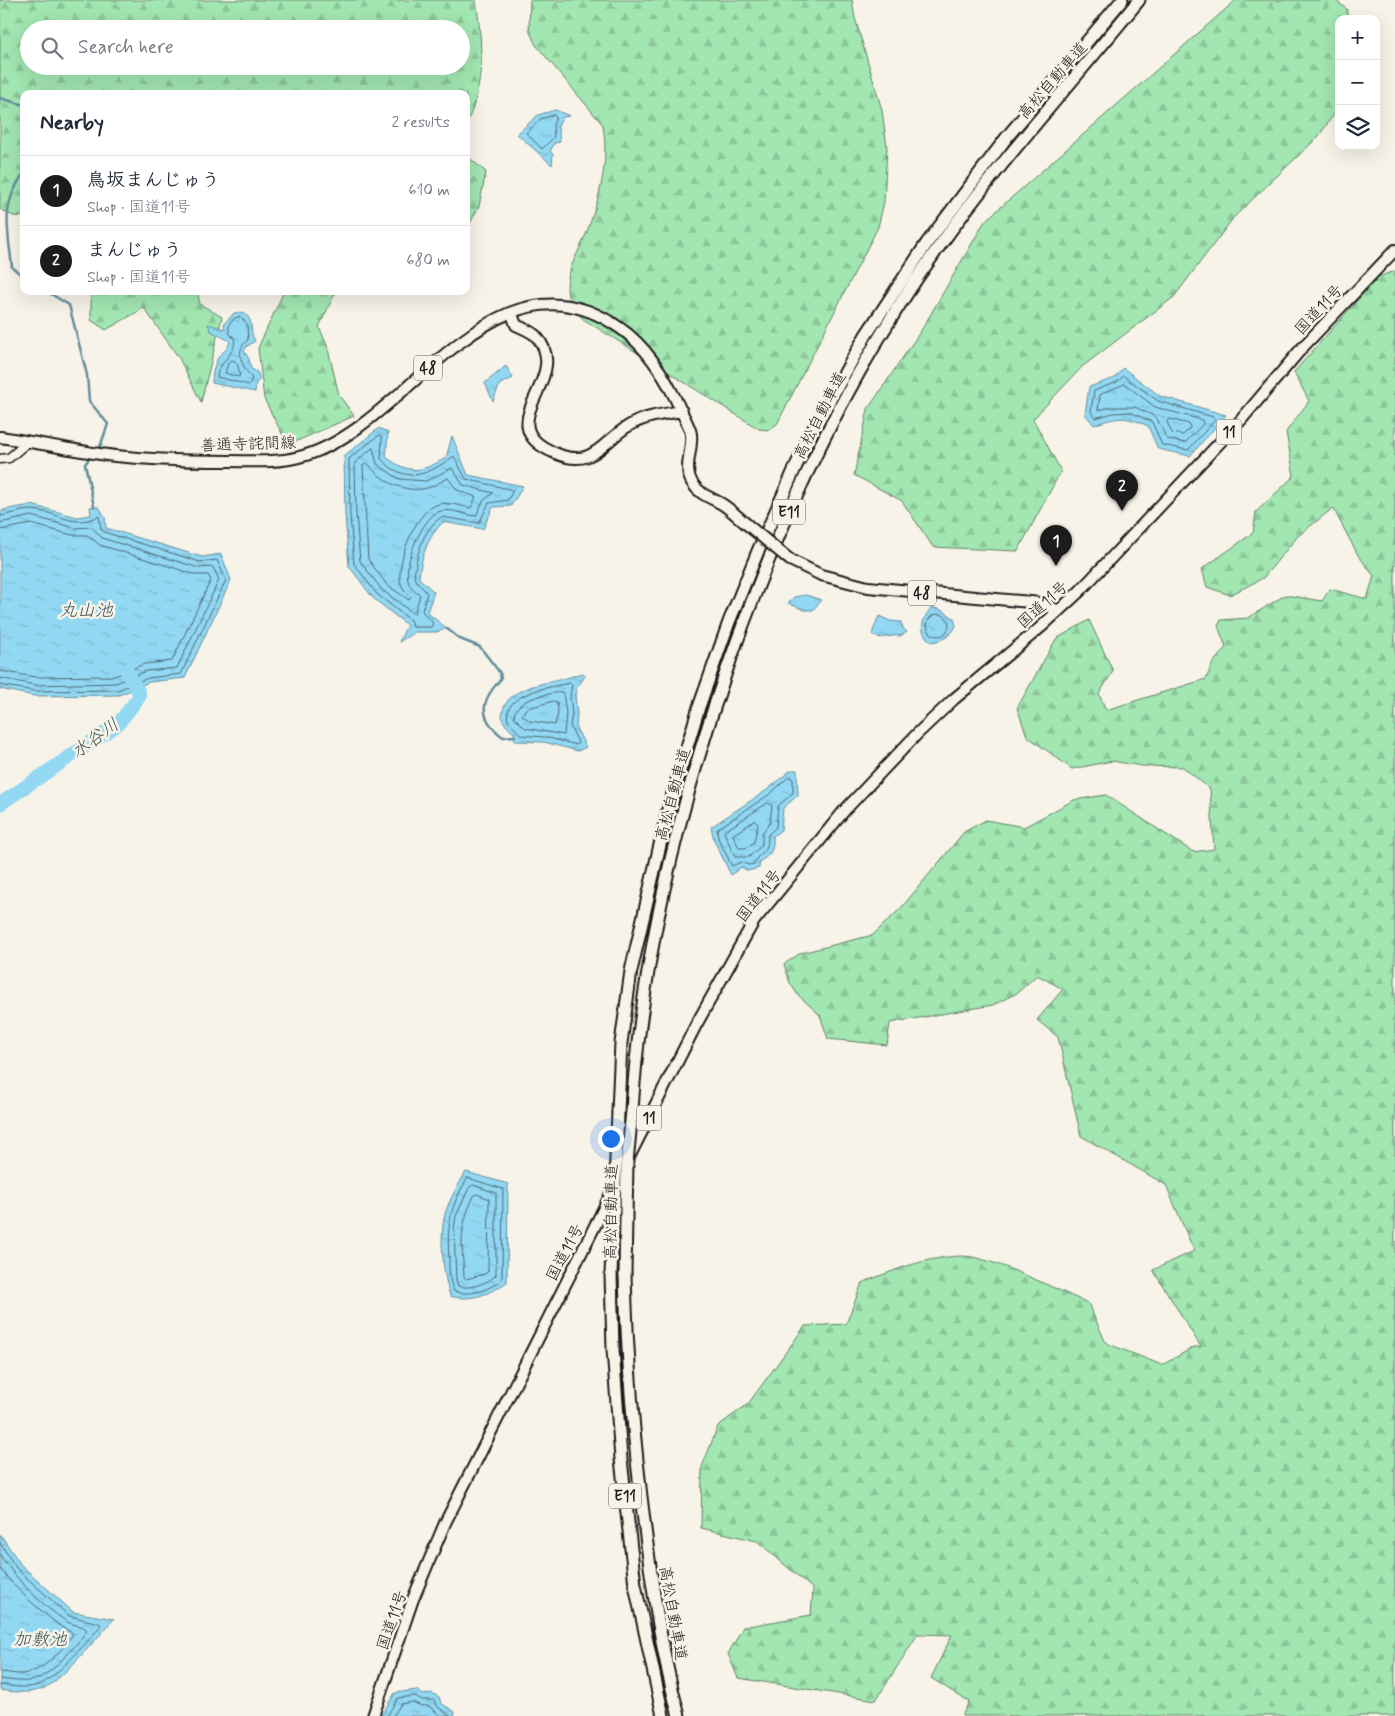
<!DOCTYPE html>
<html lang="en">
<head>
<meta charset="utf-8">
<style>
  :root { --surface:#fff; --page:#f2f2f3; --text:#1f2937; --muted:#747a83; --line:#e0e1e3; --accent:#1c1c1c }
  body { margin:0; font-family:Mynerve,"Klee One",sans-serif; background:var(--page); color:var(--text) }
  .controls { position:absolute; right:15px; top:15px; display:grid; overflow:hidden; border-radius:10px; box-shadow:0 5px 20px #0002 }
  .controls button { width:45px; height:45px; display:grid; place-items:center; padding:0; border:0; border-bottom:1px solid var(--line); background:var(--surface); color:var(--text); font:25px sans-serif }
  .you { position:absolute; left:610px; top:1138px; width:18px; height:18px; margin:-12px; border:4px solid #fff; border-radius:50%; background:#1a73e8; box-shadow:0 0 0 8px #1a73e833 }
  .badge { display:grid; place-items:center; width:32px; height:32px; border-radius:50%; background:var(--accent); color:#fff; font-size:16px; font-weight:700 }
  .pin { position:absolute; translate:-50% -41px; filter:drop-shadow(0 1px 2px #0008) }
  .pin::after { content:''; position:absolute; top:26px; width:18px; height:15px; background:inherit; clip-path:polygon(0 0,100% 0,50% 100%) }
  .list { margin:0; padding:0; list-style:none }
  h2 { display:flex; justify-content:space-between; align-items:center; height:65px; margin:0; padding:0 20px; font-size:21px }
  h2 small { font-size:16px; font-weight:400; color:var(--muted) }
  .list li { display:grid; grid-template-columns:32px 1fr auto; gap:15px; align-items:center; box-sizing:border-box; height:70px; padding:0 20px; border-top:1px solid var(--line) }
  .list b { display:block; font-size:19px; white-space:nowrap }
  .list p { margin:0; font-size:16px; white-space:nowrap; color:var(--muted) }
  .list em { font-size:16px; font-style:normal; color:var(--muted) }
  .icon { flex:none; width:28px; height:28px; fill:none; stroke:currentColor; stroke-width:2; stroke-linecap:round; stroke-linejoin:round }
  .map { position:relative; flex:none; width:1395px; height:1716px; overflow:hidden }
  .search { position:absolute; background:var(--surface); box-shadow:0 5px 20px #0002; left:20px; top:20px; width:450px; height:55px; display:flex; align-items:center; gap:12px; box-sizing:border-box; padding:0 18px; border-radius:28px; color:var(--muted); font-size:19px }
  .panel { position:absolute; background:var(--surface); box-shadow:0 5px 20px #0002; left:20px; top:90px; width:450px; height:205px; border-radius:10px }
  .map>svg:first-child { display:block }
  .forest { fill:url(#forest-firs); stroke:#5f8166; fill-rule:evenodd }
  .water { fill:url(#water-ripples); stroke:#638d9d }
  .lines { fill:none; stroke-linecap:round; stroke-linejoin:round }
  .shore { stroke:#4b6772; stroke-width:1 }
  .stream { stroke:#638d9d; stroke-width:2.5 }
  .river { stroke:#92d8f3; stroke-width:14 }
  .tertiary-casing { stroke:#1c1c1c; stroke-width:11 }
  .primary-casing { stroke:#1c1c1c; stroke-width:14 }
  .trunk-casing { stroke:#1c1c1c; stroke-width:14 }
  .motorway-casing { stroke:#1c1c1c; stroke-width:15 }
  .tertiary { stroke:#f7f3e8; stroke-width:8 }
  .primary { stroke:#f7f3e8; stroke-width:10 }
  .trunk { stroke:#f7f3e8; stroke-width:10 }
  .motorway { stroke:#f7f3e8; stroke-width:11 }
  .primary-bridge-casing { stroke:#1c1c1c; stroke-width:14; stroke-linecap:butt }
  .motorway-bridge-casing { stroke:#1c1c1c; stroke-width:15; stroke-linecap:butt }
  .primary-bridge { stroke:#f7f3e8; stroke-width:10 }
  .motorway-bridge { stroke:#f7f3e8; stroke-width:11 }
  .labels { text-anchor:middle; stroke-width:5; stroke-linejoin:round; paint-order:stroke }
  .shield { fill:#f7f3e8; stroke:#5e5c59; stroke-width:1 }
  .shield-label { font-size:15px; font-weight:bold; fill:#1c1c1c }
  .street-label { font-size:16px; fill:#1c1c1c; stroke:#f7f3e8 }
  .water-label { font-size:18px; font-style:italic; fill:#3f545c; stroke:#f7f3e8 }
</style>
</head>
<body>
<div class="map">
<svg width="1395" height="1716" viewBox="0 0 1395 1716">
  <defs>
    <pattern id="forest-firs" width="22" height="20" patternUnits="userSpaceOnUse" patternTransform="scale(1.25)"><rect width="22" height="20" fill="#a2e6b1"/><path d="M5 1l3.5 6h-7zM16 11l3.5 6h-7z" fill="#8bc598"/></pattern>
    <pattern id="water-ripples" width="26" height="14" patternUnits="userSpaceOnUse" patternTransform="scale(1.25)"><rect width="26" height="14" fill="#92d8f3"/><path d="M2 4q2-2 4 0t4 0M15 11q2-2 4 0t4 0" fill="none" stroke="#7db9d0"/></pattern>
  </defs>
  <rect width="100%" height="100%" fill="#f7f3e8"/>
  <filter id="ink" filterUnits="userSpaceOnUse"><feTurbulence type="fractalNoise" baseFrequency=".02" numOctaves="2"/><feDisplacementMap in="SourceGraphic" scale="10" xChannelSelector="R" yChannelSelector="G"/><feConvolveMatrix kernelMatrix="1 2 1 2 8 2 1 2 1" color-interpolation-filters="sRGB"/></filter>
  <g filter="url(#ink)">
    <path class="forest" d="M0,0h476c6,42 10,85 -10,124v-30h-442v123l-11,-1 -13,-7zM29,29h432v37h-432z
      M530,0h322l3,18 27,92 5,37 -3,55 -6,25 -101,197 -8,6 -10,-1 -176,-110c-7,-8 -16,-19 -16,-30 0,-21 12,-37 19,-55 14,-36 23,-71 17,-109l-67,-80 -7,-15z
      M1236,0h99l12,9v10h-8v88l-21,30 -84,80 -60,80 -91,69 -50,53 28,52 -43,80 -85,-4 -31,-46 -48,-26 14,-66 54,-80 63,-108z
      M466,155l20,17 -7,34 -13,25z
      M1395,271v1445h-433l7,-14 -38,-24 21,-43 -34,-1 -42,66 -138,-22 -10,-24 15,-27 68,-12 2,-26 -56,-48 -56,-13 1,-61 16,-41 30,-22 57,-78 41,-2 16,-41c32,-13 64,-26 100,-27 30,0 96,35 126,47l18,40 56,22 32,-18h7l-48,-77 41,-19 -28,-66 -85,-49 -23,-99 -21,-17 26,-31 -26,-14 -20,18 -24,12 -103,18 -3,22 -59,-6 -8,-24 -22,-20 -8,-12 -6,-19 17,-11 72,-18 29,-28 62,-75 22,-12 38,7 50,-27 32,-5 87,57 21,-3 -4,-60 -27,-22 -41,-1 -30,-5 -40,8 -45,-33 -10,-28 39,-69 33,-19 24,51 -14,23 7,16 100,-31 7,-16 13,-16 -8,-21 3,-6 27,-2 37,-23 37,6 8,-12 37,10 7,-23 -16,-21 -25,-47 -35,28 -35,42 -33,17 -23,-8 -5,-18 51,-36 3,-21 38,-36 -8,-44 23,-31 -15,-29 84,-95z
      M91,291h106l3,13 22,13 -21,85 -22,-44 -35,-50 -38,22 -15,-10z
      M284,291h52l-17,36 8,18 12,50 15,21 -66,29 -24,-46 -6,-51z"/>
    <path class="water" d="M555,110l15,6 -7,1 -5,9 2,16 -6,1 -4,9 3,2 -1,11 -35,-31 21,-19z
      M242,312c14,8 6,18 13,29l-9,6 -2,4 5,8 2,10 6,3 3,7 -4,4 -1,9 -43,-9c0,-9 2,-18 6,-25 5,-8 9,-6 12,-17l-19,-10 -3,-7 17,5 -1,-5 10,-11z
      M506,366l7,12 -13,6 -7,17 -8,-18z
      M1123,368l37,28 66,19 -36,41 -32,-7 -10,-23c-23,-11 -31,-9 -54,-1l-9,-11 4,-27 26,-9z
      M379,428l9,5 -2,24c24,18 35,15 60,1l6,-22 16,39 55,11 -12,20 -18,1 -10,22 -40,-7c-16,16 -22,35 -24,56l15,14 -7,20 19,16 -9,4h-22l-16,10 8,-17 -34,-27 -24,-32 -4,-51 -1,-59z
      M31,505l46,12 14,-2 -1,-8h9l6,10 1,11 96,29 19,-3 10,26 -46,98 -36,4 -30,13 -85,1 -34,-7v-173l3,-6z
      M806,595l15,5 -8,10h-9l-16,-7 6,-6z
      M932,607l11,4 11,7 2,8c-5,10 -13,14 -24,16 -15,-10 -10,-23 0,-35z
      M879,616l11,5 11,1 2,6 4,4 -7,4c-11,-2 -20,6 -28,-2z
      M581,673l5,2 -10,14 -1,7 2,18 -1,14 10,19 -8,4 -34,-9 -29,-1 -1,-8c-9,-8 -15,-13 -10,-26 11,-25 53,-23 77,-34z
      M791,770h6l1,25 -15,13 -2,22 -8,6c1,12 -1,19 -13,25l-1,7 -11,3 -7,-4 -10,8 -17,-35 -3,-13 56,-37z
      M466,1172l42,12 -1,98c-17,12 -37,20 -57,14 -7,-21 -11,-61 -5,-82 4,-14 13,-29 21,-42z
      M0,1534l21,31 52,47 41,7c-15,16 -54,64 -72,70 -14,5 -28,3 -42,1z
      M417,1690l6,5 8,-2 8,4 2,6 14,9 -1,4h-73l14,-23z"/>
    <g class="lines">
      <path class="shore" d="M554,115l2,3 -3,7 1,12 -12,12 -16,-16 15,-14z
        M241,317l6,7 1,16c-14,10 -6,27 4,38l-3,7 -32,-8c2,-17 21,-24 17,-39l-5,-5v-9l6,-6z
        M233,360l4,3 3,11 -1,3 -14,-4 3,-10z
        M1124,376l34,25 55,16 2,3 -27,30 -26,-5 -10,-23 -22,-10 -17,1 -18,5 -4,-6 3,-21 23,-9z
        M1125,384l30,23 47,13 1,4 -18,19 -18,-4 -11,-22 -21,-10h-22l-15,3 2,-15z
        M1170,419l19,5 1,4 -7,7 -11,-2 -5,-11z
        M380,435l2,2 -1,22c26,27 48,15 73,-3l12,23 47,11 -5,10 -19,3 -10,20 -37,-6c-20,11 -26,41 -28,61l13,15 -5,18 11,12 -2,4h-18l-3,-7 -33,-26 -23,-30 -4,-50 -1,-55z
        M373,448l4,16 22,15 27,2 26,-13 11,17 30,8 -10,8 -7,15c-11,-1 -28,-9 -38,-4 -17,8 -34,51 -30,68 1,7 8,11 12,15l-6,19 -32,-24 -22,-29 -4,-47 -1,-51z
        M368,463c12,19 40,32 62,24 6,-2 12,-6 18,-9l9,12 19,7 -5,11c-11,-2 -25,-7 -35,-3 -21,8 -38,54 -36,75 1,7 6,12 11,17l-2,3 -22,-15 -19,-26 -5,-93z
        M0,516c10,-1 20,-6 31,-6 26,0 40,20 68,6l2,13 3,3 96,30 17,-2 9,20 -45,94 -33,4 -30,12 -84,1 -34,-6
        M0,523l31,-7 44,12 17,-1 10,11 97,30 14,-1 6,13 -42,88 -31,3 -30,12 -81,2 -35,-7
        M0,530l31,-6 41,11h15l13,10 97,30h11l3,5 -39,81 -28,3 -29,12 -80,1 -35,-6
        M927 625a11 11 0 1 1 22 0a11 11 0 1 1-22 0Z
        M570,683l2,2 -2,11 2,18 -2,12 8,16 -1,3 -32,-8 -24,-2 -13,-14c-7,-28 43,-34 62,-38z
        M560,692l3,1 3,20 -2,22 -39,-7 -11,-11c1,-19 31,-22 46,-25z
        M554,701l3,1 1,11 -3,12 -25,-4 -8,-6 4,-6z
        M789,777l4,2v14l-15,13 -2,21 -8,8c0,23 -8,13 -14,29l-5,1 -8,-3 -9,4 -14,-28 -1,-9 53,-35z
        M768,803l4,2 -2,18 -8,10v12l-13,12h-14l-11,-25z
        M755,821l3,3 -4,18 -8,6h-7l-6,-13z
        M468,1178l35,11 -1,89c-10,12 -34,19 -48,13 -5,-10 -5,-20 -5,-31 -2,-32 0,-54 19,-82z
        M473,1185l23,8v82c-7,8 -28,15 -38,11l-2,-6 -2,-52 2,-12 13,-28z
        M477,1194l12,5 -1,72 -3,3 -19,5 -2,-2c-2,-37 -6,-47 10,-81z
        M0,1543l17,26 52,47 30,7 2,2c-9,13 -45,51 -58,58 -13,7 -29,3 -43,2
        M0,1555c16,24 41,50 66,66 7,5 16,3 21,9 -9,14 -32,40 -48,48 -12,6 -26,2 -39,1
        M0,1568c15,22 39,41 60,58 4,3 9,4 13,8 -11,17 -32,40 -53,40 -7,0 -13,-2 -20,-2
        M387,1716l11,-18 17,-2 7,4h12l4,7 12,9
        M393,1716l8,-12 12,-2 8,4h8l12,10"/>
      <path class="stream" d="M0,98l24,7
        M24,173c-24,33 -16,56 -12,94l12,10
        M46,291l23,14 18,70 2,26 19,23 -8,23
        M89,459l-4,5 9,42
        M446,628l14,11 20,8 20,26 1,6c-20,21 -24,38 2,58l12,-1"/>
      <path class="river" d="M0,804l118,-80 21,-27v-4l-12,-22"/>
      <g class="tertiary-casing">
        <path id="tertiary" d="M0,459l9,-1 20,-17"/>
      </g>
      <g class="primary-casing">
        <path id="primary" d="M512,314l4,11c6,3 15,6 20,11 39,43 -51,88 19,117 39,17 47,-12 75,-28 16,-9 34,-11 52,-14
          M0,437c34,5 67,12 100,17 42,6 87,7 129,7 23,0 48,2 70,-4 108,-26 192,-219 321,-129 29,20 48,53 62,85 3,6 8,14 9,21 2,17 -9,34 2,50 7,11 19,14 29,20 8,5 15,12 22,18
          M790,560l31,15 47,12 173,16 16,7"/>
      </g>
      <g class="trunk-casing">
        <path id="trunk" d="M628,1159l68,-134 58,-104 90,-110 73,-77 37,-35 87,-72 39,-36 161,-171 61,-72 93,-98
          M373,1716l40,-117 32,-76 169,-335"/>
      </g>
      <g class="motorway-casing">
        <path id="motorway" d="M632,1111c9,-150 45,-297 94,-439 52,-149 120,-296 212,-424 62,-87 134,-165 201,-248
          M618,1112l3,-69 10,-72 37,-161 31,-103 30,-85 29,-71 51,-114 57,-102 61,-92 80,-106 115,-137
          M611,1274l2,75 8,110 14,126 28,131
          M625,1274c2,85 9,170 20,255 8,62 17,126 34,187"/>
      </g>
      <use href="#tertiary" class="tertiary"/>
      <use href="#primary" class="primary"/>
      <use href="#trunk" class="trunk"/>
      <use href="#motorway" class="motorway"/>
      <g class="primary-bridge-casing">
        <path id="primary-bridge" d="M744,522l46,38"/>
      </g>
      <g class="motorway-bridge-casing">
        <path id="motorway-bridge" d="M611,1274l7,-162
          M625,1274l2,-112 5,-51"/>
      </g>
      <use href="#primary-bridge" class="primary-bridge"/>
      <use href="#motorway-bridge" class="motorway-bridge"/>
    </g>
  </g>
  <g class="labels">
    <g class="shield">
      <rect x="414" y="355.5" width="28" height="25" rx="4"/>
      <rect x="1216.5" y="419.5" width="25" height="25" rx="4"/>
      <rect x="773" y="499.5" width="32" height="25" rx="4"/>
      <rect x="908" y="580.5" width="28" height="25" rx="4"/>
      <rect x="636.5" y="1105.5" width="25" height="25" rx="4"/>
      <rect x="609" y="1483.5" width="32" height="25" rx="4"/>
    </g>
    <g class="shield-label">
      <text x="428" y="373">48</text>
      <text x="1229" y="437">11</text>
      <text x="789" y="517">E11</text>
      <text x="922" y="598">48</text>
      <text x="649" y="1123">11</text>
      <text x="625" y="1501">E11</text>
    </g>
    <g class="street-label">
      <text transform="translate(1052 80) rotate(-49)" y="6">高松自動車道</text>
      <text transform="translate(1318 309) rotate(-47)" y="6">国道11号</text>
      <text transform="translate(819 415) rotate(-63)" y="6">高松自動車道</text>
      <text transform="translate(248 443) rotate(-2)" y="6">善通寺詫間線</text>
      <text transform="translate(1042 604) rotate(-42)" y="6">国道11号</text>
      <text transform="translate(672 794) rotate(-75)" y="6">高松自動車道</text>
      <text transform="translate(758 895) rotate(-52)" y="6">国道11号</text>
      <text transform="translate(610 1212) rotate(-89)" y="6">高松自動車道</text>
      <text transform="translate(564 1252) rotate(-62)" y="6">国道11号</text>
      <text transform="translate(674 1613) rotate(80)" y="6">高松自動車道</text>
      <text transform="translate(391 1620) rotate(-71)" y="6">国道11号</text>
    </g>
    <g class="water-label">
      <text x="86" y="616">丸山池</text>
      <text transform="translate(95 738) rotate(-36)" y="6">水谷川</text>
      <text x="40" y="1645">加敷池</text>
    </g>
  </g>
</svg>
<div class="controls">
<button>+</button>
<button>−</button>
<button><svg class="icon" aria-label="layers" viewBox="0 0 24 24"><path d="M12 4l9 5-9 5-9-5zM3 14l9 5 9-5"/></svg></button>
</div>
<div class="you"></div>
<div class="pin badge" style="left:1056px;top:566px">1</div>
<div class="pin badge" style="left:1122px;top:511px">2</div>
<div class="search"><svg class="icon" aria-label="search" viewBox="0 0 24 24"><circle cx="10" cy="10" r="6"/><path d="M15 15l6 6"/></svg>Search here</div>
<section class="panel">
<h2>Nearby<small>2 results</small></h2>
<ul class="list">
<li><span class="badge">1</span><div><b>鳥坂まんじゅう</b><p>Shop · 国道11号</p></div><em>610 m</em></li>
<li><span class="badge">2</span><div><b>まんじゅう</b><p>Shop · 国道11号</p></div><em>680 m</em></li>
</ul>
</section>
</div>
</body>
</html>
